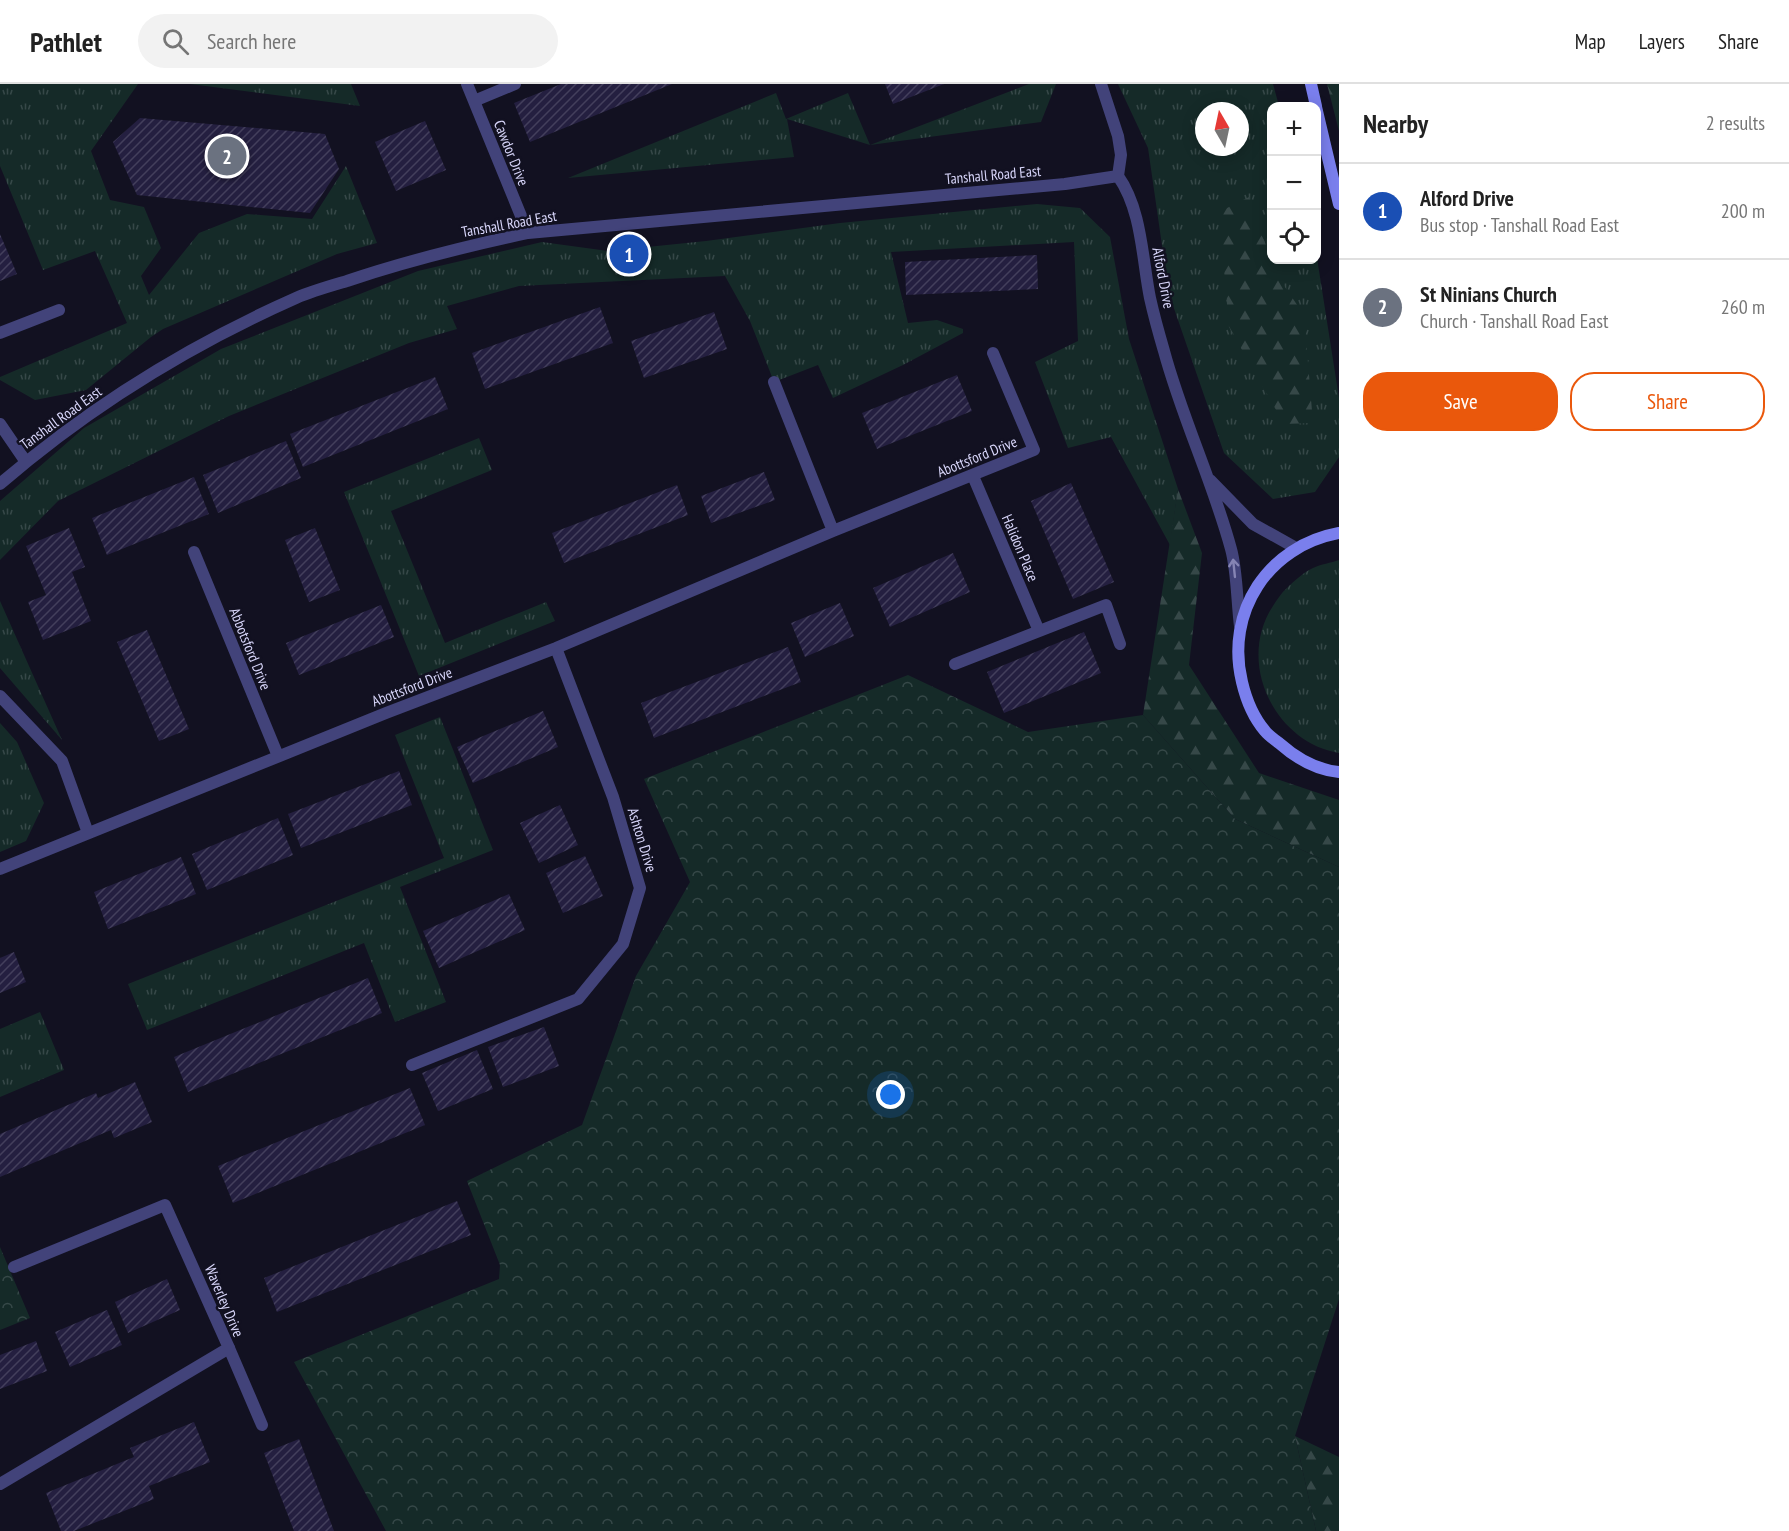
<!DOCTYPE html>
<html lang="en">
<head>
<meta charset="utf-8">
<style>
  :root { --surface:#fff; --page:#f2f2f2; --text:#222; --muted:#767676; --line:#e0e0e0; --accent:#ea580c }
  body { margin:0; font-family:"PT Sans Narrow",sans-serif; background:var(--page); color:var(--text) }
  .controls { position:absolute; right:18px; top:18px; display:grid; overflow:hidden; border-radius:12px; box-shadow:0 3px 15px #0003 }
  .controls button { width:54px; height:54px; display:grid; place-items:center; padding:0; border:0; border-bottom:2px solid var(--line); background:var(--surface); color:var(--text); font:30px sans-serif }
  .compass { position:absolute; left:1195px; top:18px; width:54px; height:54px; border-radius:50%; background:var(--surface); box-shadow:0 3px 15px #0003; rotate:351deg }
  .you { position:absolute; left:891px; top:1011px; width:21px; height:21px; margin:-15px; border:4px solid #fff; border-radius:50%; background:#1a73e8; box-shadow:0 0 0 9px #1a73e833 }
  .badge { display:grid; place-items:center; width:39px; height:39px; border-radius:50%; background:var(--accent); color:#fff; font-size:20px; font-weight:700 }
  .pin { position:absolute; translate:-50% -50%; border:3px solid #fff; box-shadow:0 2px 6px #0006 }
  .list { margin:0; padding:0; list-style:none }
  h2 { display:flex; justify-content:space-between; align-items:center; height:78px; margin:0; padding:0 24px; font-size:26px }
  h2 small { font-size:20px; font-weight:400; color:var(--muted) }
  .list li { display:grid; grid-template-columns:39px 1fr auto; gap:18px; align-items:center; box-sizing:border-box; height:96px; padding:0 24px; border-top:2px solid var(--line) }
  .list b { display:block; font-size:22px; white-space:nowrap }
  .list p { margin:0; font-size:20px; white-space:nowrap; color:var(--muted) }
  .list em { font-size:20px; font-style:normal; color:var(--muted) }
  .actions { display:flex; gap:12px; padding:18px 24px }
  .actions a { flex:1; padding:14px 0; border:2px solid var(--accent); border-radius:24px; text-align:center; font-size:21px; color:var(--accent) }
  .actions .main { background:var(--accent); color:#fff }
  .icon { flex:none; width:33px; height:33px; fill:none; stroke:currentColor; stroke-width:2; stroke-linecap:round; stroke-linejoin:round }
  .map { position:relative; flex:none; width:1339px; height:1447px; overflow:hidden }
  header { display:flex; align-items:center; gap:36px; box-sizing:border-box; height:84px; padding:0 30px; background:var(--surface); border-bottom:2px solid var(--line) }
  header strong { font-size:28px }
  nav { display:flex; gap:33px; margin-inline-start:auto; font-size:21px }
  .search { width:420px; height:54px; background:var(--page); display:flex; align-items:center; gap:15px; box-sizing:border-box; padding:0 21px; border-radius:33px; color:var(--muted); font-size:22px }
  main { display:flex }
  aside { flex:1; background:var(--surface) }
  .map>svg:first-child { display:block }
  .grass { fill:url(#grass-tufts); fill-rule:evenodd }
  .forest { fill:url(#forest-firs) }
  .park { fill:url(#park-crowns) }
  .building { fill:url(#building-hatch) }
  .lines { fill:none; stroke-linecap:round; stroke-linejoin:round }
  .service { stroke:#42437a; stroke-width:12 }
  .minor { stroke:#42437a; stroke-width:12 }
  .secondary { stroke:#7a7fed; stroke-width:12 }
  .oneway { stroke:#8685b4 }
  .labels { text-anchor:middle; stroke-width:5; stroke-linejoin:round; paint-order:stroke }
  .street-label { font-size:15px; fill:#d8d6fa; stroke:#121121 }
</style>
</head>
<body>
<header>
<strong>Pathlet</strong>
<div class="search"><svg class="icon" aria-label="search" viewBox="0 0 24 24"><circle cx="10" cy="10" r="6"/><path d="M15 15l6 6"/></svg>Search here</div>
<nav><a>Map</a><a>Layers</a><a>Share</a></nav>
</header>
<main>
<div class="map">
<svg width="1339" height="1447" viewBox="0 0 1339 1447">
  <defs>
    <pattern id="grass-tufts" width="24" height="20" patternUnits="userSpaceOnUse" patternTransform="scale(1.5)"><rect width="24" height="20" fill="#152a28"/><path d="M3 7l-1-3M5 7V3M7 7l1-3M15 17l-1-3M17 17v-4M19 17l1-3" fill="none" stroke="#364848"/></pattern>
    <pattern id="forest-firs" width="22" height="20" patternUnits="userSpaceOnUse" patternTransform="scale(1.5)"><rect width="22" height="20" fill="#152a28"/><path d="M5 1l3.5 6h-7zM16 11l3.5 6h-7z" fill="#364848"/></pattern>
    <pattern id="park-crowns" width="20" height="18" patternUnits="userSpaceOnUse" patternTransform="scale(1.5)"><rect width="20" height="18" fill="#152a28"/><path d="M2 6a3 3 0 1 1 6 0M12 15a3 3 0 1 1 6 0" fill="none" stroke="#364848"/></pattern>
    <pattern id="building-hatch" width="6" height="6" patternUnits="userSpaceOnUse" patternTransform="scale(1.5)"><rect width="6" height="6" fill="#241f40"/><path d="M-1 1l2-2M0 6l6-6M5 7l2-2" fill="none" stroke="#433f5c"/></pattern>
  </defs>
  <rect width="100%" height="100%" fill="#121121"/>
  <path class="grass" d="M0,0h138l-47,67 19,49 34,7 17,41 -20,28 8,19 50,-62 48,-19 65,5 34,-53 31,77 -40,11 -174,75 -12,8 -65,53 -51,10 -35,-20v-3l127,-54 -32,-72 -52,19 -43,-104z
    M190,0h161l9,22z
    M1029,0h27l-15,38 -171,23 -83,-26 7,38 -226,21 208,-85 10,26 62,-26 22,52z
    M1118,0h155l6,22h-7v154h44l1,-2 22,140v59l-24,35 -42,7 -49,-46 -55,-159 -21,-146zM1204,27h36v36h-36z
    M1037,120l43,4 30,29 19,102 49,150 -8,56 -59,-108 -43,11 -33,-86 43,-21 -4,-99 -183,10 17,71 29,-3 26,9v4l-60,32 -70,33 -15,-33 -44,17 -24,-61 -25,-45 -206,10 -72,20 10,23 -48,14 -180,73 -171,85 -58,59v-59l84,-73 137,-79 197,-78 124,-29 66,9 98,-10 134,-18z
    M479,354l13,32 -101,41 54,132 101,-41 9,19 -136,55 -75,-184z
    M1339,476v193c-65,-11 -103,-91 -66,-147 4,-6 8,-13 14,-18 7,-7 17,-16 26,-20 8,-4 18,-5 26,-8z
    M0,517l62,139 -62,-72z
    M440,633l53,133 -93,37 46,115 -51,20 -31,-79 -217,87 -19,-46 316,-126 -49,-123z
    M0,639l17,19 27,61 -18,38 -26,11z
    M40,928l24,58 -64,27v-68z"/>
  <path class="forest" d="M1327,0h12v47z
    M1249,113l27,77 28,41 9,108 -29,1 -55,-97 -10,-115z
    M1178,405l24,64 -13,112 70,108 80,27v67l-104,-48 -92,-104z
    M1295,1352l44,21v74h-23z"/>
  <path class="park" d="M908,591l120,57 115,-17 92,104 104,48v432l-44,137 21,95h-930l-92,-169 205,-83 1,-14 -33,-84 115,-56 54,-149 54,-94 -46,-103z
    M0,1163l30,71 -30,12z"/>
  <path class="building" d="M561,0h111l-142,58 -16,-39z
    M885,0h59l-51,20z
    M140,34l185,16 14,35 -29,44 -173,-18 -24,-53z
    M425,37l21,49 -50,21 -21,-49z
    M0,150l17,40 -17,7z
    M1037,171l1,34 -132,6 -1,-33z
    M600,223l13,36 -128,46 -13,-36z
    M714,228l13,37 -83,29 -13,-37z
    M957,291l15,36 -95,38 -15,-36z
    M435,293l13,32 -145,58 -13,-33z
    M286,357l15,37 -83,35 -15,-38z
    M764,388l11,28 -64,23 -10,-27z
    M194,393l15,37 -102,41 -15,-37z
    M1071,399l43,99 -41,17 -42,-98z
    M677,401l11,30 -124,48 -12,-30z
    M69,444l16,39 -13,5 19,49 -48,19 -15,-38 18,-7 -20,-49z
    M315,444l25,62 -31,12 -24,-62z
    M953,469l17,39 -80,35 -17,-39z
    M840,519l14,33 -49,21 -14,-34z
    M381,521l13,32 -95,38 -13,-32z
    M147,546l42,99 -30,12 -42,-99z
    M1084,548l17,41 -97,40 -17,-41z
    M788,563l13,35 -147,56 -13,-35z
    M543,627l15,36 -85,36 -16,-36z
    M399,687l13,34 -111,43 -13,-34z
    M560,721l18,40 -39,18 -19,-40z
    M278,734l15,37 -86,35 -15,-36z
    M585,772l18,40 -40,17 -17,-40z
    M181,773l15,37 -88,35 -14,-37z
    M509,810l16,36 -86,38 -16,-37z
    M14,868l12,30 -26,11v-35z
    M368,894l14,35 -194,79 -14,-35z
    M544,943l15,39 -56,21 -15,-40z
    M477,966l16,39 -55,22 -16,-38z
    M135,998l17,40 -38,16 -3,-8 -111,47v-43l96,-41 2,5z
    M410,1004l15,37 -192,78 -15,-37z
    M457,1117l14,34 -194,77 -13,-34z
    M167,1195l13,31 -52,23 -13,-31z
    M107,1226l15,35 -52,22 -15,-35z
    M36,1257l11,30 -47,18v-34z
    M194,1338l16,40 -61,24 5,13 -80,32h-13l-15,-38 88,-36 -4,-9z
    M299,1355l35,92h-40l-30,-78z"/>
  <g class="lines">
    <path class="service" d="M0,249l59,-23
      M229,1264l33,77"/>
    <path class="minor" d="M467,0l61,149
      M1101,0l17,52 3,19 -3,21c24,34 24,82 32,122 4,18 9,36 14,53 18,67 49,131 67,198 6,21 6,54 9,77
      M474,17l41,-17
      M774,298l59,149
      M0,340l26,38
      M973,392l66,155
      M1210,396l43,44 43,24
      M0,400c88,-76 190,-139 296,-186 16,-7 34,-12 51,-17 59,-20 120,-35 181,-48l537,-49 53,-8
      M194,468l84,204
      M955,580l151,-59 14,39
      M0,612l62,65 26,72
      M0,785l386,-156 170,-65 277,-117 201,-81 -41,-97
      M412,981l166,-66 45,-55 17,-56 -27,-91 -57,-149
      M0,1400l229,-136 -64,-143 -151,62"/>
    <path class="secondary" d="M1311,0l5,22
      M1316,23l23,97
      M1339,449c-71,13 -114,79 -97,149 4,17 11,35 23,49 4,5 9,8 14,12 17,15 37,27 60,29"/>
  </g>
  <defs><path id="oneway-shaft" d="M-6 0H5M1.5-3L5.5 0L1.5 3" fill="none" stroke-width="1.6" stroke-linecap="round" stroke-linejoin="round" transform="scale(1.5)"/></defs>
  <use class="oneway" href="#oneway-shaft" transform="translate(1234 484) rotate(-96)"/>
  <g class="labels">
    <g class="street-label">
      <text transform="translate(511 69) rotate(68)" y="5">Cawdor Drive</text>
      <text transform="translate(993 91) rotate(-5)" y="5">Tanshall Road East</text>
      <text transform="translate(509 140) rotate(-10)" y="5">Tanshall Road East</text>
      <text transform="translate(1163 194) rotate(79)" y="5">Alford Drive</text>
      <text transform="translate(61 334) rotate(-36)" y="5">Tanshall Road East</text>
      <text transform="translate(977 373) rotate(-22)" y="5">Abottsford Drive</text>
      <text transform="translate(1020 464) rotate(67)" y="5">Halidon Place</text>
      <text transform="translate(250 565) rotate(68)" y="5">Abbotsford Drive</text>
      <text transform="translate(412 603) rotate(-21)" y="5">Abottsford Drive</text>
      <text transform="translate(642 756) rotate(73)" y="5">Ashton Drive</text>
      <text transform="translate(224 1217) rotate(67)" y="5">Waverley Drive</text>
    </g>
  </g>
</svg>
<div class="controls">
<button>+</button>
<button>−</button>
<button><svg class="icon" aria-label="locate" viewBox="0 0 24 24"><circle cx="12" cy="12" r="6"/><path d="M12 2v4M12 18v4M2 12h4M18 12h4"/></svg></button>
</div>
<svg class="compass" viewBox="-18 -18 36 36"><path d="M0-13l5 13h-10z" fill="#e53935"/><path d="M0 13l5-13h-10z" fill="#767676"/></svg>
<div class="you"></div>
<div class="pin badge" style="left:629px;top:170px;background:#1a4fb4">1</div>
<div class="pin badge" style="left:227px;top:72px;background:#6b7280">2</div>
</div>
<aside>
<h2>Nearby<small>2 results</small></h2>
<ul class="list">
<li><span class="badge" style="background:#1a4fb4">1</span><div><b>Alford Drive</b><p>Bus stop · Tanshall Road East</p></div><em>200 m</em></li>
<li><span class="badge" style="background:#6b7280">2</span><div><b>St Ninians Church</b><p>Church · Tanshall Road East</p></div><em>260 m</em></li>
</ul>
<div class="actions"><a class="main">Save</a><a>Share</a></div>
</aside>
</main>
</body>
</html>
